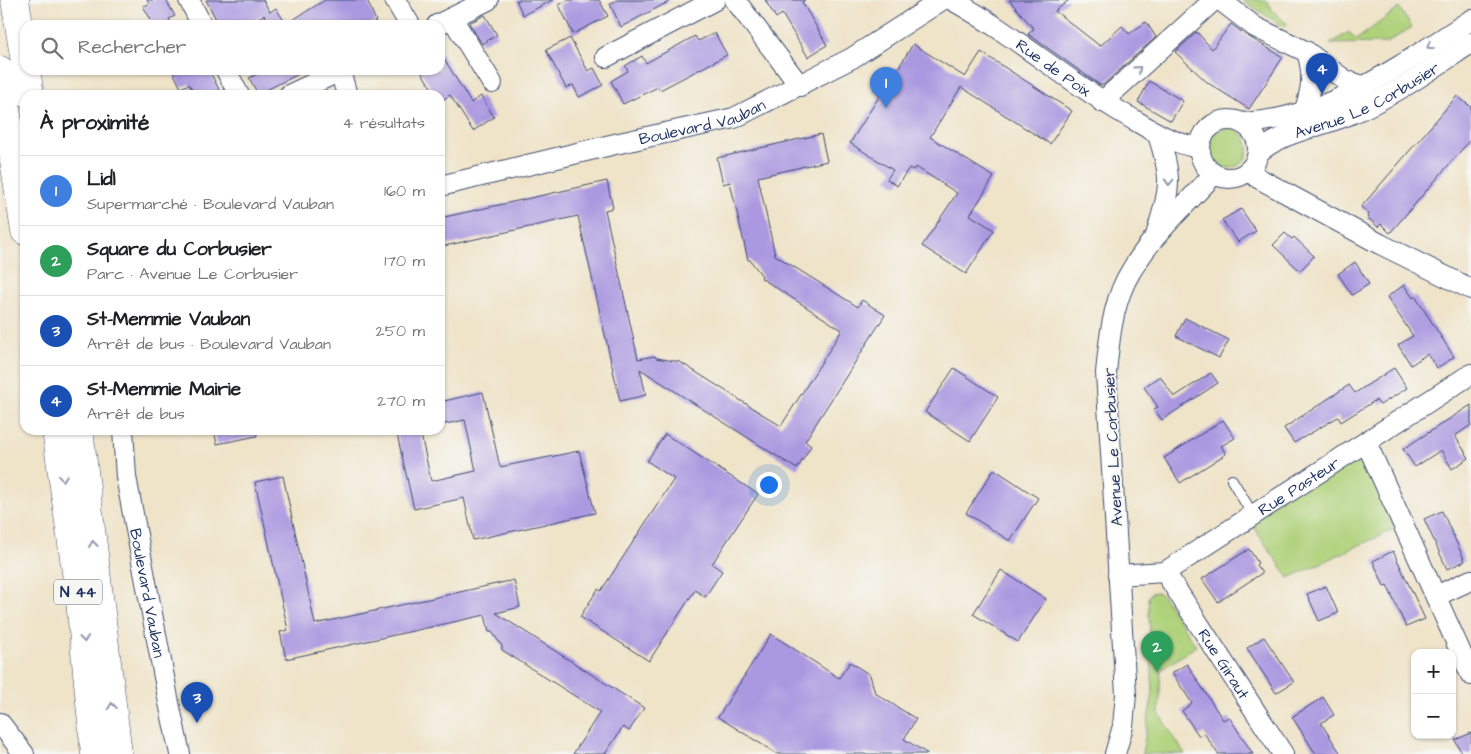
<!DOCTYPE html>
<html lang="fr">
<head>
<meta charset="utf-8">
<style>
  :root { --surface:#fff; --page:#f6f6f6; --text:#202124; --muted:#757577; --line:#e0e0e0; --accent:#b5179e }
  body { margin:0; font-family:"Architects Daughter",sans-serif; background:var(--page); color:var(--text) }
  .controls { position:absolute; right:15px; bottom:15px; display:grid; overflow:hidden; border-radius:10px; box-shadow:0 1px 4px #0004 }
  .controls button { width:45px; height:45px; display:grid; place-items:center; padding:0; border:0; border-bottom:1px solid var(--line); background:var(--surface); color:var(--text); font:25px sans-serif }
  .you { position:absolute; left:768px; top:484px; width:18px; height:18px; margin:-12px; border:4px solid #fff; border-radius:50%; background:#1a73e8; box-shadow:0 0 0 8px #1a73e833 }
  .badge { display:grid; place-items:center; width:32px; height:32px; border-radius:50%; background:var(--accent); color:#fff; font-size:16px; font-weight:700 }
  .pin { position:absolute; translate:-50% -41px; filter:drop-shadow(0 1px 2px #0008) }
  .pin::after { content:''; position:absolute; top:26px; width:18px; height:15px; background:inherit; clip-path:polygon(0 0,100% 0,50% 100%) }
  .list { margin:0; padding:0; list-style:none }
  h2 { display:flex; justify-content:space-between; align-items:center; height:65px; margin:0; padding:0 20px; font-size:21px }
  h2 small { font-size:16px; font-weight:400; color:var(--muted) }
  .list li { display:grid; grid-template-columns:32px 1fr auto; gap:15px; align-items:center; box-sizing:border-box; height:70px; padding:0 20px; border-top:1px solid var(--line) }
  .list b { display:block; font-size:19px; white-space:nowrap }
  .list p { margin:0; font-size:16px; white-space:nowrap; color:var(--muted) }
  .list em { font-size:16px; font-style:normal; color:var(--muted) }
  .icon { flex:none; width:28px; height:28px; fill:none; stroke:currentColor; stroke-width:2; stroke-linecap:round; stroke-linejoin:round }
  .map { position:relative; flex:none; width:1471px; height:754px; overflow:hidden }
  .search { position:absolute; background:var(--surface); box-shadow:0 1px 4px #0004; left:20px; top:20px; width:425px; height:55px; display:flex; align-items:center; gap:12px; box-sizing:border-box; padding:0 18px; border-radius:15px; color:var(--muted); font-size:19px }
  .panel { position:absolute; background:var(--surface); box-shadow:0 1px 4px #0004; left:20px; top:90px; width:425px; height:345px; border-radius:15px }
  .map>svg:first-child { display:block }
  .green { fill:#afd179; stroke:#65806c }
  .building { fill:#aa98e0 }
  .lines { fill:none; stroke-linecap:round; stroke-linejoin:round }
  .service-casing { stroke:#3b4a6e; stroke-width:12 }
  .minor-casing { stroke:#3b4a6e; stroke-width:22 }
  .primary-casing { stroke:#3b4a6e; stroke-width:29 }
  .service { stroke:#fff; stroke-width:10 }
  .minor { stroke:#fff; stroke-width:20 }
  .primary { stroke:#fff; stroke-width:28 }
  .oneway { stroke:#8d97ae }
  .labels { text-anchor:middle; stroke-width:4; stroke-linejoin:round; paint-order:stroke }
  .shield { fill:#f6f6f2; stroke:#5d6b8a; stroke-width:1 }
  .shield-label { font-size:15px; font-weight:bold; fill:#1b2f5e }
  .street-label { font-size:16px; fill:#1b2f5e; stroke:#f6f6f2 }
</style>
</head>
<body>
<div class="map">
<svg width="1471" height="754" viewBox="0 0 1471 754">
  <rect width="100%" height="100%" fill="#f6f6f2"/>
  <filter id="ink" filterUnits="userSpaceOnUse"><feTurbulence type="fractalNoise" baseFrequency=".02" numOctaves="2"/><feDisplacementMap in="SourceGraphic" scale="10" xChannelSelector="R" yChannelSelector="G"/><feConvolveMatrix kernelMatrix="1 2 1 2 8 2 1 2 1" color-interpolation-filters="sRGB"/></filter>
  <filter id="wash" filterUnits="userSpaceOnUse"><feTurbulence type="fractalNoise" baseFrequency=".0096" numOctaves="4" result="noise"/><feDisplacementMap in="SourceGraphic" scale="20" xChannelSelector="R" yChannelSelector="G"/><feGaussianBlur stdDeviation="1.12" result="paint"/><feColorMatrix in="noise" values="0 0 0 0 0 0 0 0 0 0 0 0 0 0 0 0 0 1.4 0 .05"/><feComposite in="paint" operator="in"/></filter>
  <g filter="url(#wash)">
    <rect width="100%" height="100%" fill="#efe3c8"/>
    <path class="green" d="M1242,0h24l7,11 14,13 -3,3z
      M1399,8l13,19 -25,16 -57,1 19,-12 7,8z
      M1208 148a20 20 0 1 1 40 0a20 20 0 1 1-40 0Z
      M1366,442l39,82 -116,54 -42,-60z
      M1157,592l6,4 33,50 -35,24 -2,44 26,40h-43l11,-62 -5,-94 3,-5z"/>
    <g id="blocks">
      <path class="building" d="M147,0h19l9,16 -6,3 4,6h-19l-11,-19 6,-2z
        M206,0h57l7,12 6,-4 10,16 39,-24h42l9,21 -7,4h-100l-5,-10 -19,10h-26z
        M516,0h37l-30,15z
        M568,0h31l9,16 -35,18 -14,-29z
        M617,0h55l-51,27 -11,-23z
        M765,0h40l-3,2 25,43 -19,12 -26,-43 -6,4z
        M1009,0h60l-14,11 45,35 22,-20 7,8 17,-12 10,15 -53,48h-3l-72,-51 6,-5z
        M485,15l12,20 -15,9 -13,-21z
        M1231,24l13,10 39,23 -34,52 -41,-26 -33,-31 22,-20 15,17z
        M715,33l12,22 -67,35 -2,-3 -35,17 -12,-23 17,-10 -3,-5 17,-10 4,7 49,-27 3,5z
        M570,38l18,33 6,-3 9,17 -24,12 -6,-12 -7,3 -20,-38z
        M913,44l52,33 16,-25 91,59 -22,33 -89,-57 -31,50 64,40 -24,38 24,15 -28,44 -44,-28 35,-53 -41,-26 -2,3 -5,-2 -12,18 -10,-7 6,-9 -43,-27 37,-59 -8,-5 20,-12z
        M440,52l31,51 10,-7 13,21 -21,14 -23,-36 -10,7v-7h-4l-16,-25h20z
        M172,70h42l-3,4 11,21h-27l-6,-11 -8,4z
        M266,70h41l-49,24 -9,-16z
        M1149,81l34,20 -12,20 -33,-19z
        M1457,96l14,11v32l-81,94 -9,-9 -3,3 -11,-10 2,-3 -8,-7z
        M821,134l6,27 -69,16 17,78 83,52 4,-7 23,15 -80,126 6,5 -14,23 -157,-100 6,26 -26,6 -42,-185 -138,31v-29l167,-37 6,27 -8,2 33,149 17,-3 1,2 24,4 101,64 61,-96 -81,-52 1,-2 -12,-16h-2l-18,-78 -7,2 -6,-26z
        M1241,209l15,22 -18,11 -16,-22z
        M1285,233l7,6 2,-2 20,19 -14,15 -27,-26z
        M1355,262l14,22 -17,11 -14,-21z
        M1404,285l9,13 2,-2 39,61 -17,11 -10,-14 -16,11 -13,-20 15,-9 -26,-39z
        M1185,318l44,22 -10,18 -43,-22z
        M954,368l44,29 -28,44 -45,-29z
        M1394,368l13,20 -27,17 -4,-5 -35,22 -3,-5 -44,26 -10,-15 65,-43 6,8z
        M1211,373l7,10 -56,37 -8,-11 4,-2 -14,-20 16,-11 14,21z
        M483,392l17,75 79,-16 16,62 -122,27 -9,-42 -50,11 -18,-79h24l11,51 45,-10 -11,-51 -25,5v-23z
        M1471,405v20l-16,11 14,22 -17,11 -11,-19 -26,17 -12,-18z
        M1223,420l12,18 -14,8 5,8 -46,29 -16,-25z
        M214,430h42l1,6 -40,8z
        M665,434l93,60 -46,70 10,7 -17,26 -10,-7 -46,71 -69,-44 18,-28 3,2 73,-112 -27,-18z
        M994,469l44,29 -28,43 -44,-28z
        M283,476l32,148 199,-44 6,27 -24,6 148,95 -15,23 -6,-4 -18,27h-32l27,-42 -98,-62v-4l-10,-14h-3l-4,-17 -199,44 -6,-27 8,-2 -33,-148z
        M1442,511l23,50 -18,8 -23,-50z
        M1249,549l9,14 -2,2 6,8 -44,29 -16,-23z
        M1393,551l32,68 -19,8 -19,-42 -3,1 -11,-25z
        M1001,570l45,29 -28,43 -45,-28z
        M1326,586l12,27 -19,8 -12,-27z
        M771,634l68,44 11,-16 20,13 5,18 41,26 -12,20 24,15h-151l-59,-37z
        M1264,637l30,45 -18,11 -29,-45z
        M1187,664l36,56 6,-3 24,37h-35l-14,-21 -5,3 -17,-25 10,-8 -20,-30z
        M1323,697l11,18 -13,8 20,31h-25l-24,-37z
        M1471,733v21h-9l-7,-14z"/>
    </g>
  </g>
  <g filter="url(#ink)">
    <use href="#blocks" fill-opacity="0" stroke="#3b4a6e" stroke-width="1"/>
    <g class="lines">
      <g class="service-casing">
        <path id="service" d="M1232,480l21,35"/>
      </g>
      <g class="minor-casing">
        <g id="minor">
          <path d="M189,0l13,25"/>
          <path d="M395,0l15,25"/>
          <path d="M735,0l65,86"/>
          <path id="s1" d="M952,0c60,33 112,79 172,114 26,15 45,29 76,34"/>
          <path d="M1220,0l35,27 52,25 38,28 20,7"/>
          <path d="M452,18l40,65"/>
          <path d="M437,25l51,-25"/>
          <path d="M606,57l109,-57"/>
          <path d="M226,70l13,25"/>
          <path d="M340,71l7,24"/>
          <path d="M289,95l53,-25"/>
          <path d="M1102,102l112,-102"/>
          <path d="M1304,112c8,-22 10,-38 3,-60"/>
          <circle cx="1229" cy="149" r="29"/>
          <path d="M1244,123c86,-5 157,-58 227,-103"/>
          <path id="s2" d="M1259,152c26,-22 64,-25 94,-39 42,-18 80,-45 118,-70"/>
          <path d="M1249,171l9,7 122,66 91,45"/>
          <path id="s3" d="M440,186l175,-42 119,-26 118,-60 90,-58"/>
          <path d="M1157,232c13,-45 16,-52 1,-97"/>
          <path id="s4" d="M123,430l3,47 43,226 11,51"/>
          <path d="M1366,442l105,233"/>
          <path id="s5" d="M1165,572l118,182"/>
          <path id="s6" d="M1118,575l47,-3 306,-198"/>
          <path d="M1436,596l35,-16"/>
          <path d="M0,723l24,31"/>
          <path d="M1115,754l8,-28 3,-32 -20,-321c3,-31 6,-65 20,-93 22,-42 57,-72 88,-106"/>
        </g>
      </g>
      <g class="primary-casing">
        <path id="primary" d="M15,0l10,62
          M0,70l25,161
          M26,70l4,25
          M56,430l24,170 15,154
          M79,430l39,324"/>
      </g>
      <use href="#service" class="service"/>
      <use href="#minor" class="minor"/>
      <use href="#primary" class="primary"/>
    </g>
    <defs><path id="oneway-chevron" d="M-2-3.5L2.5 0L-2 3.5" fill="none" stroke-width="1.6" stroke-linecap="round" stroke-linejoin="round" transform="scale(1.25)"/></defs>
    <g class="oneway">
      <use href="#oneway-chevron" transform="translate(1430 46) rotate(147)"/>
      <use href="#oneway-chevron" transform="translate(1138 69) rotate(-42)"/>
      <use href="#oneway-chevron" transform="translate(1169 182) rotate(92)"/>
      <use href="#oneway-chevron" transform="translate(63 478) rotate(82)"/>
      <use href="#oneway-chevron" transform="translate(93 544) rotate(-97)"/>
      <use href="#oneway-chevron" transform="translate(84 639) rotate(84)"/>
      <use href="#oneway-chevron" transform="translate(112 706) rotate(-97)"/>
    </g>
  </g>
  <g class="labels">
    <rect class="shield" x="54" y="579.5" width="48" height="25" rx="4"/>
    <g class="shield-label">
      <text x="78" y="597">N 44</text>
    </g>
    <g class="street-label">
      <text dy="6" stroke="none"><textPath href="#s1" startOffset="122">Rue de Poix</textPath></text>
      <text dy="6" stroke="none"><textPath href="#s2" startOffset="120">Avenue Le Corbusier</textPath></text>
      <text dy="6" stroke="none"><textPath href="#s3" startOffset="270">Boulevard Vauban</textPath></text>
      <text transform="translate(1112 447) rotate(-93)" y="6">Avenue Le Corbusier</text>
      <text dy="6" stroke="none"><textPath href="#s6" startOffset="206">Rue Pasteur</textPath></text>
      <text dy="6" stroke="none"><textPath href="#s4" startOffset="165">Boulevard Vauban</textPath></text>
      <text dy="6" stroke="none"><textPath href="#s5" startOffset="109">Rue Giraut</textPath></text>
    </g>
  </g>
</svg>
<div class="controls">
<button>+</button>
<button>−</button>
</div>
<div class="you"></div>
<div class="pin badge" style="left:886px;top:108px;background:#3f7fe0">1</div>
<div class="pin badge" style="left:1157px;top:672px;background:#2e9e5b">2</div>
<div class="pin badge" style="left:197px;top:723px;background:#1a4fb4">3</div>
<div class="pin badge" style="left:1322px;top:94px;background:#1a4fb4">4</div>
<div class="search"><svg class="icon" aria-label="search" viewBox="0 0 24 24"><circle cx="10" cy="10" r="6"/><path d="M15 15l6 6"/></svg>Rechercher</div>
<section class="panel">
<h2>À proximité<small>4 résultats</small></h2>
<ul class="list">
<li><span class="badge" style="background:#3f7fe0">1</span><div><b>Lidl</b><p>Supermarché · Boulevard Vauban</p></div><em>160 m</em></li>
<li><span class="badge" style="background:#2e9e5b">2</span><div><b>Square du Corbusier</b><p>Parc · Avenue Le Corbusier</p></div><em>170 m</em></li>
<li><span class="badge" style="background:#1a4fb4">3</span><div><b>St-Memmie Vauban</b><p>Arrêt de bus · Boulevard Vauban</p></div><em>250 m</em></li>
<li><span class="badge" style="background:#1a4fb4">4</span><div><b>St-Memmie Mairie</b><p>Arrêt de bus</p></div><em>270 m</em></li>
</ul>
</section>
</div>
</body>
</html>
